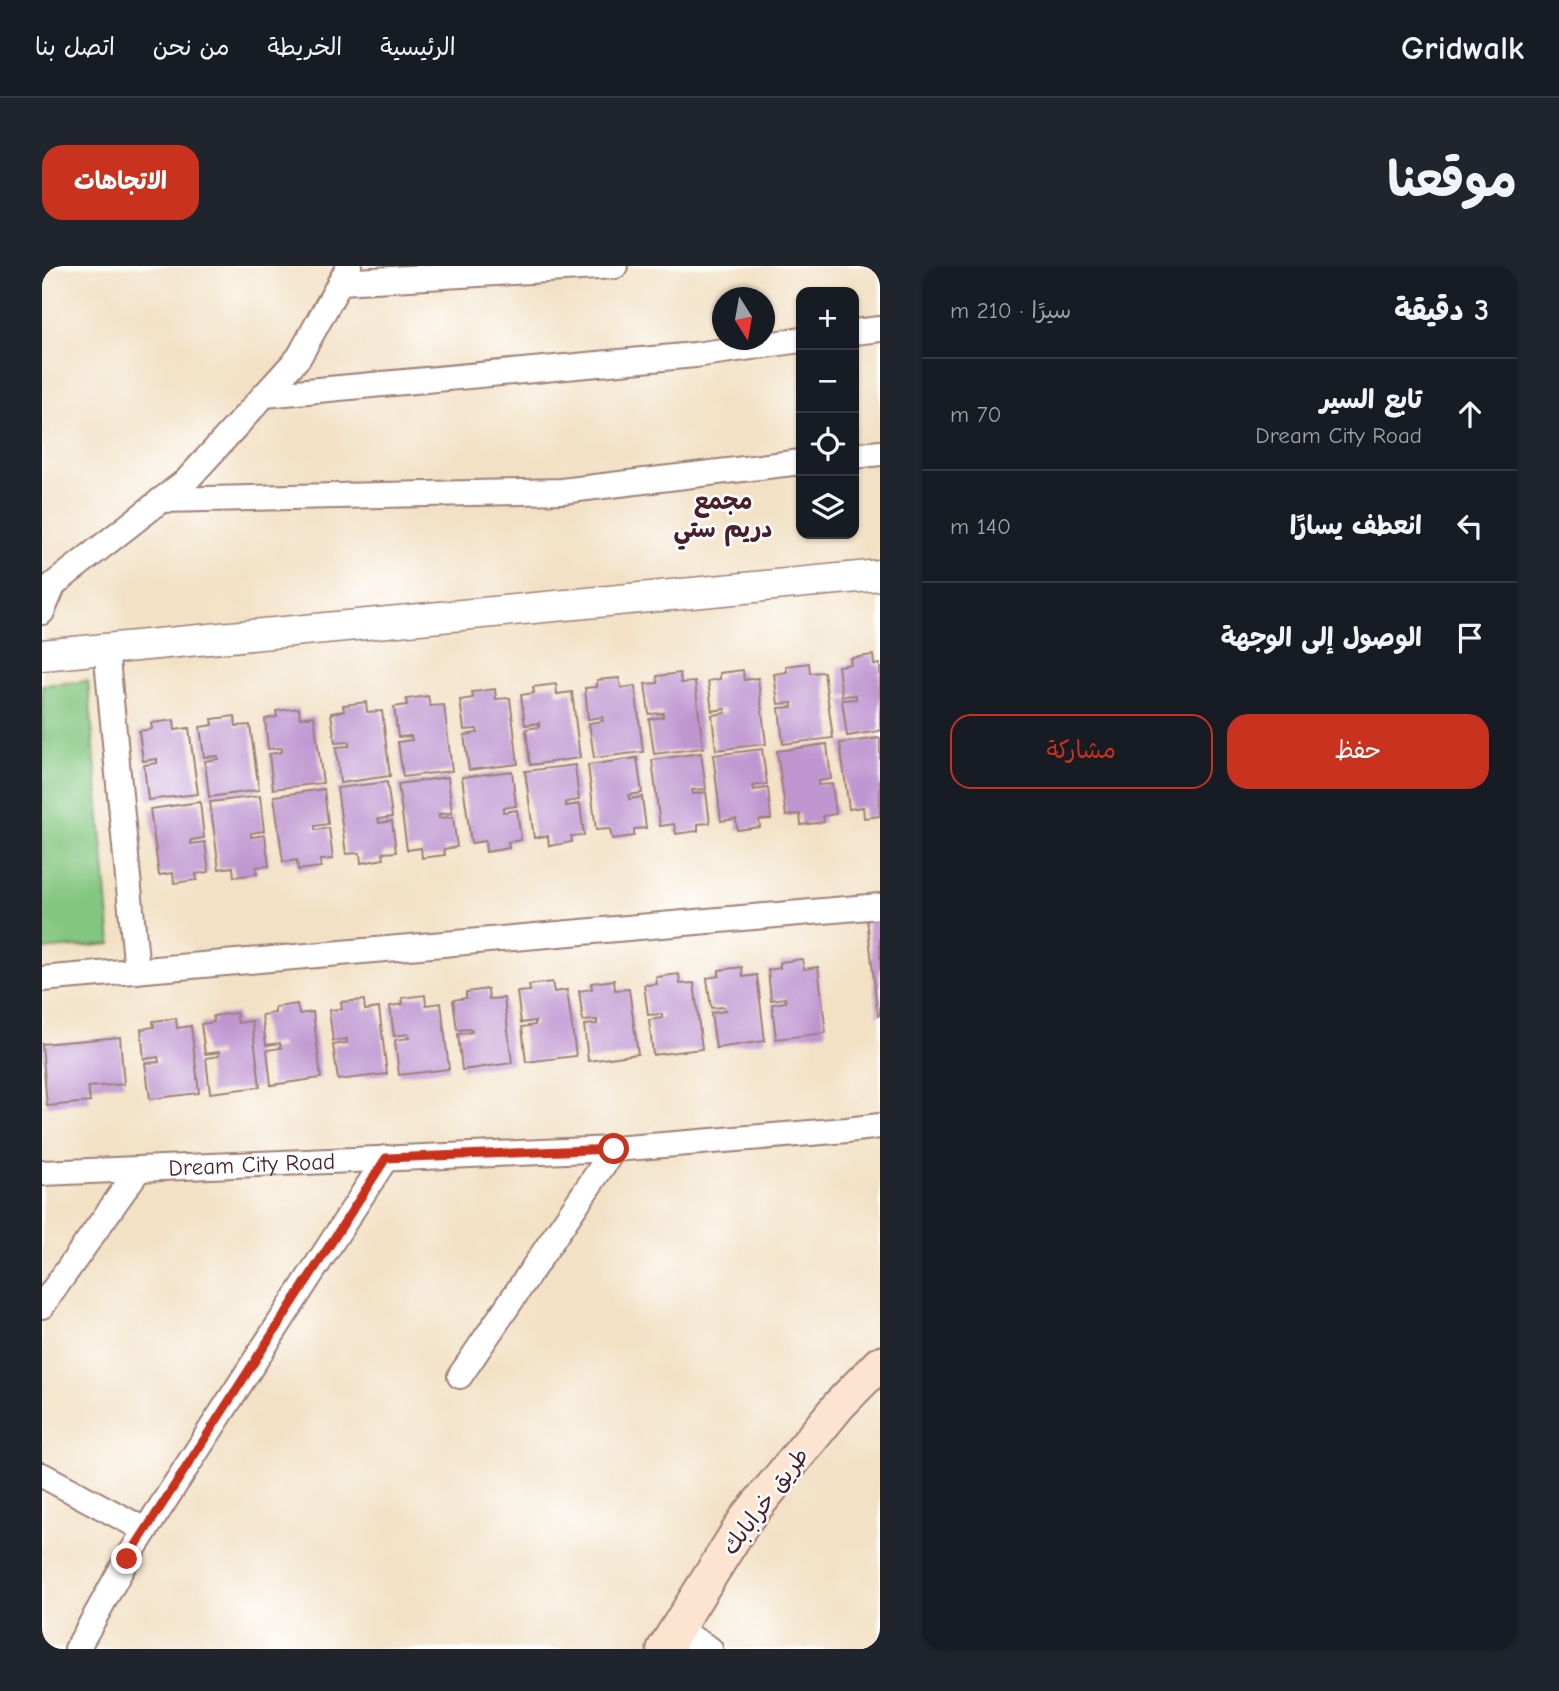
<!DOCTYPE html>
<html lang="ar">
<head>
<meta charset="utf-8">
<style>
  :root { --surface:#171b24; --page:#20242c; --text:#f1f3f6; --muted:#9ea1a6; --line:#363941; --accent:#c8321e }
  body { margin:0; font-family:"Comic Neue","Playpen Sans Arabic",sans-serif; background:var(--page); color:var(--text); direction:rtl }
  .controls { position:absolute; right:21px; top:21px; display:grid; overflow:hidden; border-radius:14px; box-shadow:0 2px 5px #0004 }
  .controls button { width:63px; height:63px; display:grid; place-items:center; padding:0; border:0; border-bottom:2px solid var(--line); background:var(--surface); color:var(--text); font:35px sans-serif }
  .compass { position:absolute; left:670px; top:21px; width:63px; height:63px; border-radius:50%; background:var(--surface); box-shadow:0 2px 5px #0004; rotate:169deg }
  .stop { position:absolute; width:21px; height:21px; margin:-16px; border:5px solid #c8321e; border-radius:50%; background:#fff }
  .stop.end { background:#c8321e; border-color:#fff; box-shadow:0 2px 7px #0008 }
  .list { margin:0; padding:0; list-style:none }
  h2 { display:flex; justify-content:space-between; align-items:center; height:91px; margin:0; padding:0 28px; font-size:30px }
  h2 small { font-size:23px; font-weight:400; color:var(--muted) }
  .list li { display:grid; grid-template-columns:46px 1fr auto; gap:21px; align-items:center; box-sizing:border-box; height:112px; padding:0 28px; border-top:2px solid var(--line) }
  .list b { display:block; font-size:26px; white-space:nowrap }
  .list p { margin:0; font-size:23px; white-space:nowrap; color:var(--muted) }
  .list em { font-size:23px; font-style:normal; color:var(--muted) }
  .actions { display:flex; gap:14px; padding:21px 28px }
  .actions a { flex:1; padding:16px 0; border:2px solid var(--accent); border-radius:21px; text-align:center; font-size:24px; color:var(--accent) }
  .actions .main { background:var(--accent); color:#fff }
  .icon { flex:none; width:38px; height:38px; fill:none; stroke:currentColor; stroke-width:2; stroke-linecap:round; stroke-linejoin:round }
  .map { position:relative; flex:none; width:838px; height:1383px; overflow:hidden; direction:ltr; border-radius:21px }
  header { display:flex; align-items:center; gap:42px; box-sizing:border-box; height:98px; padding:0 35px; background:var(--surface); border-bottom:2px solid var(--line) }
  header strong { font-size:33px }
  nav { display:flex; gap:38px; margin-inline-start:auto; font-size:24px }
  .intro { display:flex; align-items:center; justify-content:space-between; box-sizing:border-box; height:168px; padding:0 42px }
  h1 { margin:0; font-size:49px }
  .button { padding:18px 32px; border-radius:21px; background:var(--accent); color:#fff; font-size:24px; font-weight:700 }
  main { display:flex; gap:42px; padding:0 42px }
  aside { flex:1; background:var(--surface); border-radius:21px; box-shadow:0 2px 5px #0004 }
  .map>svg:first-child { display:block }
  .green { fill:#83c67f; stroke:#667255; stroke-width:2 }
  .building { fill:#bf96d0 }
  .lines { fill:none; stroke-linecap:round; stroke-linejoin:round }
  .minor-casing { stroke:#9e8078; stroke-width:28 }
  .tertiary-casing { stroke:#9e8078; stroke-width:33 }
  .secondary-casing { stroke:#9e8078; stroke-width:37 }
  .minor { stroke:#fff; stroke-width:24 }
  .tertiary { stroke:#fff; stroke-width:30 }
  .secondary { stroke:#fde4d1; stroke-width:33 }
  .route { stroke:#c8321e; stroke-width:9 }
  .labels { text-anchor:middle; stroke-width:5; stroke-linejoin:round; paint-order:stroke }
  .street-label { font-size:23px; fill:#4a1f2b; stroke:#fff }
  .neighbourhood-label { font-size:24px; font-weight:bold; fill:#4a1f2b; stroke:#fff }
</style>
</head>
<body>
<header>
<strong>Gridwalk</strong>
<nav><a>الرئيسية</a><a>الخريطة</a><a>من نحن</a><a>اتصل بنا</a></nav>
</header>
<div class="intro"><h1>موقعنا</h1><a class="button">الاتجاهات</a></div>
<main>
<aside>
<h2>3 دقيقة<small>سيرًا · 210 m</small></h2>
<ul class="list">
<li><svg class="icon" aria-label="ahead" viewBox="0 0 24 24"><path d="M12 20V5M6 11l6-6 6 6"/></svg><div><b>تابع السير</b><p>Dream City Road</p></div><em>70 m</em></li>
<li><svg class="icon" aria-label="left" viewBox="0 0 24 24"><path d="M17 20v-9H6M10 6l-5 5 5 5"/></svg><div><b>انعطف يسارًا</b></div><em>140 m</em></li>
<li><svg class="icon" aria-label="arrive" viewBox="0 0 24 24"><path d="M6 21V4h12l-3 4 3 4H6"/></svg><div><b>الوصول إلى الوجهة</b></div></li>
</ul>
<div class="actions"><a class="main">حفظ</a><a>مشاركة</a></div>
</aside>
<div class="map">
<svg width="838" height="1383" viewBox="0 0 838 1383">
  <rect width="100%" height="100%" fill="#fff"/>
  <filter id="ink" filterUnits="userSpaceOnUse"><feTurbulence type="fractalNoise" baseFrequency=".0143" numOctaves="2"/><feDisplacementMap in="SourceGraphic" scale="14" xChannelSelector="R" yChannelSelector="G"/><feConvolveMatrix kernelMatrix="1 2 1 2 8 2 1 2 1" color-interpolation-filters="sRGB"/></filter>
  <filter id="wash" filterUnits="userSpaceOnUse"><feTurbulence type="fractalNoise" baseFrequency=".00686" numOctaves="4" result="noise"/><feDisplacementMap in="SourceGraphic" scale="28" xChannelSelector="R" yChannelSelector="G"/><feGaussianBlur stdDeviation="1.57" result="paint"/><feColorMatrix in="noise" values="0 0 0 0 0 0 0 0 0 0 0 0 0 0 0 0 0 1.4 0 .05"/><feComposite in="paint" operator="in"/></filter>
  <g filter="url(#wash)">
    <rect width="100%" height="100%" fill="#f2e1c5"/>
    <path class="green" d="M46,415l23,263 -69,6v-265z"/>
    <g id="blocks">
      <path class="building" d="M831,389l1,10 6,-1v67l-33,5 -5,-36 14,-1v-4l-14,1 -4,-30 13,-2 -1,-6z
        M767,397l1,10 14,-1 9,66 -50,6 -4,-36 13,-1v-4l-14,1 -4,-30 13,-2 -1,-6z
        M701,404l1,10 14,-2 8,66 -50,6 -4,-35 14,-2 -1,-4 -13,2 -4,-30 12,-2v-6z
        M638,407l1,10 14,-1 8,66 -49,6 -5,-35 14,-2v-4l-14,1 -4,-30 13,-1 -1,-7z
        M577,412l2,10 14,-2 8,66 -49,6 -5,-35 14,-2 -1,-4 -14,2 -3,-31 12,-1v-7z
        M514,418l1,10 15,-2 8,66 -50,7 -4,-36 13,-2v-4l-14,2 -4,-30 13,-2 -1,-6z
        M453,423l1,10 14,-1 8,66 -49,6 -5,-35 14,-2 -1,-4 -13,1 -4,-30 13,-2 -1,-6z
        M386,430l2,10 14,-1 8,66 -49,6 -5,-35 14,-2 -1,-4 -13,1 -4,-30 13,-2 -1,-6z
        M324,436l1,10 15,-1 8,65 -50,7 -4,-36 13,-1v-4l-14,1 -4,-30 13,-2 -1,-6z
        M257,442l1,10 14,-2 9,67 -50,6 -4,-35 13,-2v-4l-14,1 -3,-30 12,-2 -1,-6z
        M193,450l1,10 14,-1 9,65 -50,7 -4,-36 13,-2v-3l-14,1 -4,-30 13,-2 -1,-6z
        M132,454l1,10 14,-2 9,66 -50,6 -4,-35 13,-2v-4l-14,2 -4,-30 13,-2 -1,-6z
        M838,472v78l-16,2 -1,-11 -14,2 -9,-66z
        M785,478l4,35 -13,2v4l14,-1 4,30 -13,2 1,6 -23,3 -1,-11 -14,2 -9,-65z
        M720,483l5,35 -14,2 1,4 14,-2 3,31 -12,1 1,7 -23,3 -1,-11 -15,2 -8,-66z
        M659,487l5,36 -14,1 1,4 13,-2 4,31 -12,1v7l-22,3 -2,-10 -14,2 -8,-66z
        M595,492l5,35 -14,2 1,4 13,-2 4,31 -12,1v7l-22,3 -2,-10 -14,1 -8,-65z
        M533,499l4,35 -13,2v4l14,-2 4,31 -13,1 1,6 -23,4 -1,-10 -14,2 -9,-67z
        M470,505l4,35 -13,2v4l14,-2 4,30 -13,2 1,6 -23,4 -1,-11 -14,2 -9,-66z
        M406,511l4,36 -13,1v4l14,-1 4,30 -13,2 1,6 -23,3 -1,-10 -14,2 -9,-66z
        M345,516l5,35 -14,2 1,4 13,-2 4,31 -13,1 1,6 -23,4 -1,-10 -14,1 -9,-66z
        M282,523l4,35 -13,2v4l14,-2 4,31 -13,1 1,7 -23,3 -1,-10 -14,2 -9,-66z
        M218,530l4,35 -13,2v4l14,-2 4,31 -13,1 1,7 -23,3 -1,-10 -14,2 -9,-67z
        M158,536l4,36 -13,2v4l14,-2 4,30 -13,2 1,6 -23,3 -1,-10 -14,2 -9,-66z
        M838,651v98l-2,1 -11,-97z
        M760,693l2,10 14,-2 8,66 -50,6 -4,-35 14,-2 -1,-4 -14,2 -3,-30 12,-2v-6z
        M700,701l1,10 14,-2 8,66 -49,7 -5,-35 14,-2 -1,-4 -13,1 -4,-30 12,-2v-6z
        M637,708l1,10 14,-1 8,66 -49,6 -4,-35 13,-2v-4l-14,1 -4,-30 13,-1 -1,-7z
        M572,714l1,10 14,-1 9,65 -50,7 -4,-36 13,-1v-4l-14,1 -4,-30 13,-2 -1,-6z
        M510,716l2,10 13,-2 9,66 -50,6 -4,-35 13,-2v-4l-14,2 -4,-31 13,-1 -1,-6z
        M446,723l1,10 15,-1 8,65 -50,7 -4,-36 14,-2 -1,-3 -14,1 -4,-30 13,-2v-6z
        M383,729l1,10 15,-2 8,66 -50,6 -4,-35 14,-2 -1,-4 -14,2 -4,-30 13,-2 -1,-6z
        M322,734l1,10 14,-2 8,66 -49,6 -5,-35 14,-2v-4l-14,2 -4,-31 13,-1 -1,-7z
        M255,738l2,10 14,-2 8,66 -50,7 -4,-35 14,-2 -1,-5 -14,2 -4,-30 13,-2v-6z
        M194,747l2,10 14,-2 8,66 -50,6 -4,-35 13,-2v-4l-14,2 -4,-30 13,-2 -1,-6z
        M134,752l1,10 14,-2 8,67 -49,6 -5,-36 14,-1 -1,-5 -14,2 -3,-30 13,-2 -1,-6z
        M78,771l4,47 -36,3 2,15 -43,4 -5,-62z"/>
    </g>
  </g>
  <g filter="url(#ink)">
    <use href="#blocks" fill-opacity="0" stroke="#9e8078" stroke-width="2"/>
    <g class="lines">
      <g class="minor-casing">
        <g id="minor">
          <path d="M298,16l275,-16"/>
          <path d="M812,66l26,-3"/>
          <path d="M222,129l431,-40 106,-15"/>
          <path d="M812,190l26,-3"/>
          <path d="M119,234l401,-9 239,-29"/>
          <path d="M0,346l12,-28 133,-104 112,-123 50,-91"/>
          <path d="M64,383l31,322"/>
          <path d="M0,713l838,-73"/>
          <path id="s1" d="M0,907l572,-24 233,-19 33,-4"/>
          <path d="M0,1040l97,-137"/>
          <path d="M418,1110l154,-227"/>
          <path d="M0,1209l103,55"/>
          <path d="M635,1363l33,20"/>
          <path d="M35,1383l50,-90 259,-401"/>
        </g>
      </g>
      <g class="tertiary-casing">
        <path id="tertiary" d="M0,389l838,-80"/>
      </g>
      <g class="secondary-casing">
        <path id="secondary" d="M622,1383l81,-129 94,-115 41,-42"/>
      </g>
      <use href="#minor" class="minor"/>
      <use href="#tertiary" class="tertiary"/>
      <use href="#secondary" class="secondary"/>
    </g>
  </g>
  <g class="lines" filter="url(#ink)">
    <path class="route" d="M85,1293l259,-401 228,-9"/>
  </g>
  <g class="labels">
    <g class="street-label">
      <text dy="8" stroke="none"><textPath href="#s1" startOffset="210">Dream City Road</textPath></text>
      <text transform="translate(723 1235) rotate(-53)" y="8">طريق خرابابك</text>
    </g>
    <g class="neighbourhood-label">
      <text x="681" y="243">مجمع<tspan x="681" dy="28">دريم ستي</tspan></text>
    </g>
  </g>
</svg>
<div class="controls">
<button>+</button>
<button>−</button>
<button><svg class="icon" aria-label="locate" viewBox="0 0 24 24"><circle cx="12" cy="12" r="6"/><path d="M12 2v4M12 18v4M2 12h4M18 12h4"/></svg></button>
<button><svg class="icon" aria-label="layers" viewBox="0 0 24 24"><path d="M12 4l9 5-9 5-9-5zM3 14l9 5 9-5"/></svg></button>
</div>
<svg class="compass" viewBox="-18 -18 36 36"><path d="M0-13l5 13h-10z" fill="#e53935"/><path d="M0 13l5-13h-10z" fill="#9ea1a6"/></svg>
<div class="stop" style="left:572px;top:883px"></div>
<div class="stop end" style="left:85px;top:1293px"></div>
</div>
</main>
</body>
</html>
